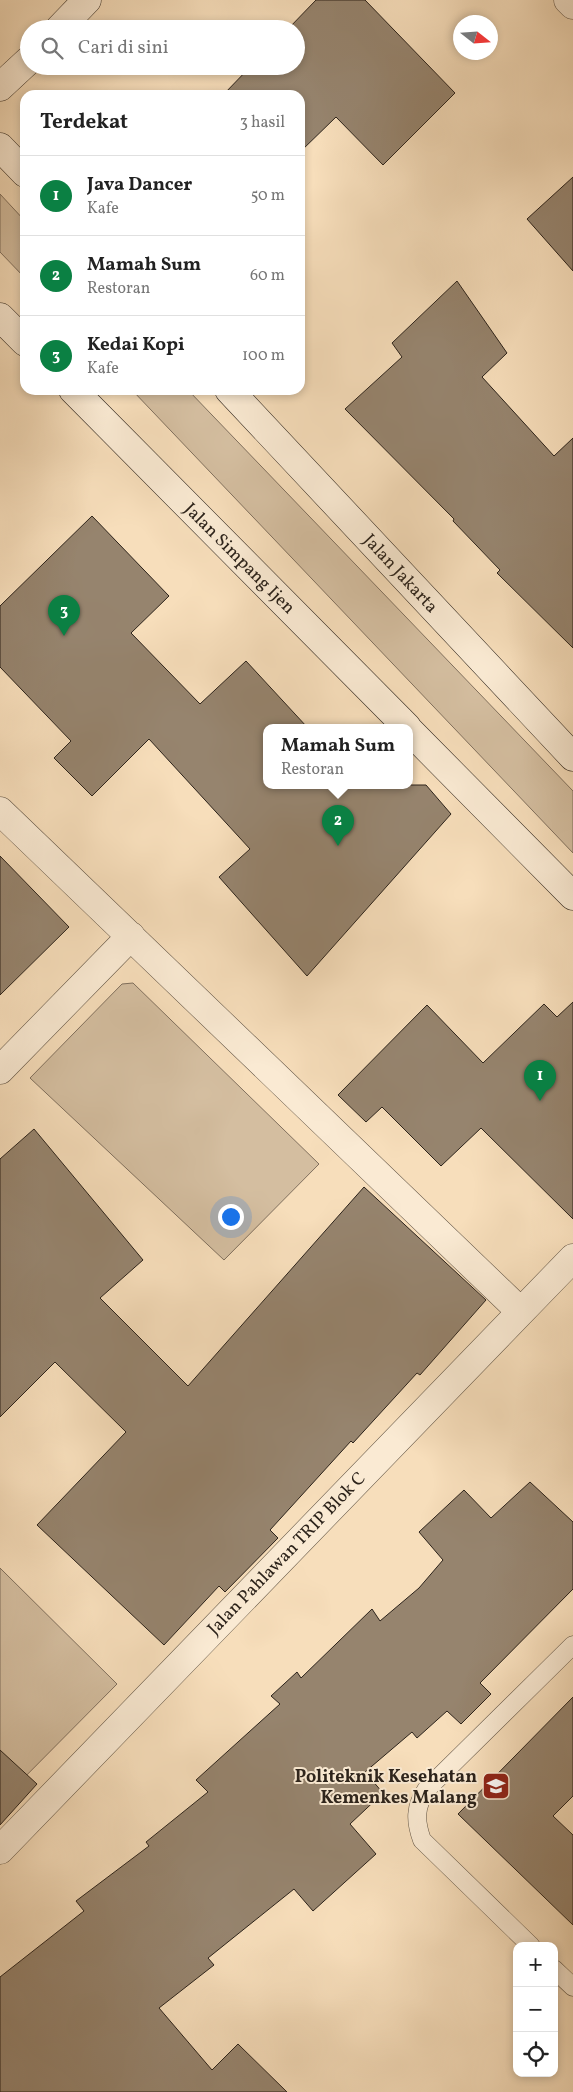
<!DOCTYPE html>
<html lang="id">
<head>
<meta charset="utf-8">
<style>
  :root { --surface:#fff; --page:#f6f6f6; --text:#222; --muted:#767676; --line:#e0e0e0; --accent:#0b8043 }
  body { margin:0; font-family:Vollkorn,serif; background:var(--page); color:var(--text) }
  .controls { position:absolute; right:15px; bottom:15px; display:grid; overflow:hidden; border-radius:10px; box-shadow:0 2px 8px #0003 }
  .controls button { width:45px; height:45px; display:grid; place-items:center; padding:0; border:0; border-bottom:1px solid var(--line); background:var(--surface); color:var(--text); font:25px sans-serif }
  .compass { position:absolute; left:453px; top:15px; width:45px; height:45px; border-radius:50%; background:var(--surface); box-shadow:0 2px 8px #0003; rotate:107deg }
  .you { position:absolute; left:230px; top:1216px; width:18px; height:18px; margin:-12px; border:4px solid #fff; border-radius:50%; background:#1a73e8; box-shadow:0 0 0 8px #1a73e833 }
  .badge { display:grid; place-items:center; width:32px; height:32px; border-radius:50%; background:var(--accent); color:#fff; font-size:16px; font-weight:700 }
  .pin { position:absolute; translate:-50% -41px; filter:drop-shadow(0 1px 2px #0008) }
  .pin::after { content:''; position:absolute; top:26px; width:18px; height:15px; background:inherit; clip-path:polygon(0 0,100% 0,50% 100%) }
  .popup { position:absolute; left:263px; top:724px; width:150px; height:65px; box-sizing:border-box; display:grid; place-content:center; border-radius:10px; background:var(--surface); filter:drop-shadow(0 1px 4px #0005); font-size:16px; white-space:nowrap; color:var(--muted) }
  .popup b { font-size:19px; color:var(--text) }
  .popup::after { content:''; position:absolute; left:50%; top:100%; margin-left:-10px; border:10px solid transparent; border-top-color:var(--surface) }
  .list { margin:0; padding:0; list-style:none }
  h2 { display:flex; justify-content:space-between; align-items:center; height:65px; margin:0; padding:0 20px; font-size:21px }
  h2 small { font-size:16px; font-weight:400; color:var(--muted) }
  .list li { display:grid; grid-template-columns:32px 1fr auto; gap:15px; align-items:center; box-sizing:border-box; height:80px; padding:0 20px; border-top:1px solid var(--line) }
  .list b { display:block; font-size:19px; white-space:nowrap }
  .list p { margin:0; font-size:16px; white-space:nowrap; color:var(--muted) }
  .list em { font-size:16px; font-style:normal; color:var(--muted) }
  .icon { flex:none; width:28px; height:28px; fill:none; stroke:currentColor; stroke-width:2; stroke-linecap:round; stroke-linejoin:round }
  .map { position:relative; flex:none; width:573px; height:2092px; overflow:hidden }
  .search { position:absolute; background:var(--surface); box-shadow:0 2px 8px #0003; left:20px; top:20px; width:285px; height:55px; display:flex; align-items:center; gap:12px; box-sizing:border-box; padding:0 18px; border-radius:28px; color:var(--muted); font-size:19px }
  .panel { position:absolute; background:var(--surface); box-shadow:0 2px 8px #0003; left:20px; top:90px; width:285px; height:305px; border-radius:15px }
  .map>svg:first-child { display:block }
  .green { fill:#d4bea0; stroke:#80705e }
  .building { fill:#96846e; stroke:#2c231b }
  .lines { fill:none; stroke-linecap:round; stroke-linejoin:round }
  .service-casing { stroke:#5f5243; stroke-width:19 }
  .minor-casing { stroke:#5f5243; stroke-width:29 }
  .secondary-casing { stroke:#2c231b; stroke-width:29 }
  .service { stroke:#faead3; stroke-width:18 }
  .minor { stroke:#faead3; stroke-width:28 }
  .secondary { stroke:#faead3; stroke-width:28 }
  .labels { text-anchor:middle; stroke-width:4; stroke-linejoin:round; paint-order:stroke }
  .street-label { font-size:18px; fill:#2c231b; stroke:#faead3 }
  .poi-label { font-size:18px; font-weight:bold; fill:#2c231b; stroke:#faead3; text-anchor:end }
</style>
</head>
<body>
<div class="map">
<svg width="573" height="2092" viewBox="0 0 573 2092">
  <rect width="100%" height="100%" fill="#f7debb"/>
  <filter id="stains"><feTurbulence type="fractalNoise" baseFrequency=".004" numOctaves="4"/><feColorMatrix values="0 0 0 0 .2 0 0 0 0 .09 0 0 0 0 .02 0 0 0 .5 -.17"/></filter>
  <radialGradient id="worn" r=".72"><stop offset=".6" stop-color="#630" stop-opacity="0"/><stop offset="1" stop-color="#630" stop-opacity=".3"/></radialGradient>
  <path class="green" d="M0,194l25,27v57l-25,-26z
    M132,390h56l385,401v62z
    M133,983l186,181 -95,96 -194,-182 92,-94z
    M0,1568l117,116 -117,118z"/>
  <path class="building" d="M316,0h49l90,93 -72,72 -47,-48 -36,35v-57h-77l28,-29h45v-37h-8z
    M573,177v94l-46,-52z
    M457,281l50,72 -25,24 72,79 19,-18v210l-76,-75 3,-3 -47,-49 1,-2 -109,-110 57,-52 -10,-14z
    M92,516l77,80 -38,37 69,71 46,-43 61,66h-40v58h159l25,29 -144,162 -88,-99 31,-28 -101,-110 -57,57 -38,-38 17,-17 -71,-74v-61z
    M0,856l69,71 -69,68z
    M573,1002v217l-92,-91 -40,38 -59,-59 -16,15 -28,-27 89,-90 56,58 61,-59 13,13z
    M34,1129l109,131 -43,38 88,88 176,-199 122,113 -66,75 -3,-2 -64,70 -2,-2 -81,89 8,8 -53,54 -6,-6 -55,59 -127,-120 89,-93 -71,-70 -55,55v-258z
    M530,1482l43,40v67l-93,94 11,11 -30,30 -14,-13 -30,27 -5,-6 -47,40 18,21 -33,31 26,30 -63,57 -19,-22 -86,69 6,7 -55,43 53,62 26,-26 49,48h-287v-115l84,-66 -8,-10 73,-55 -3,-4 62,-50 -12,-12 84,-76 -9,-8 26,-24 4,6 71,-69 8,12 39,-33 24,-28 -24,-28 45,-42 27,28z
    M573,1697v99l-20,20 20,19v90l-115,-111z
    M0,1750l37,34 -37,41z"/>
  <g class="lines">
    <g class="service-casing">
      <path id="service" d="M531,1946l-109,-106c-7,-19 -7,-33 4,-50l147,-145
        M554,1969l19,18"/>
    </g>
    <g class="minor-casing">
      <path id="minor" d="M568,0l5,5
        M0,811l520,500
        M0,1070l131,-134
        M0,1850l573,-592"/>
    </g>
    <g class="secondary-casing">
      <path id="secondary" d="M59,29l28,-29
        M0,87l29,-27
        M0,147l25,26
        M0,317l25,25
        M73,390l334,337
        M229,390l344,367
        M409,730l164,166"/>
    </g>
    <use href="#service" class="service"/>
    <use href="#minor" class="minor"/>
    <use href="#secondary" class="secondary"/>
  </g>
  <defs>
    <g id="university-square" transform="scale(1.4375)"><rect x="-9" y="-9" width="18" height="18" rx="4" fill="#8f2418" stroke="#faead3"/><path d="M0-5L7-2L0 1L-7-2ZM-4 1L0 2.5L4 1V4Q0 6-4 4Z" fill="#fff"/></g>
  </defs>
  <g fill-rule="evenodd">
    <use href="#university-square" x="496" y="1786"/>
  </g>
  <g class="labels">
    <g class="street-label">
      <text transform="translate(240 558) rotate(45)" y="6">Jalan Simpang Ijen</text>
      <text transform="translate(401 573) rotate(47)" y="6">Jalan Jakarta</text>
      <text transform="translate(286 1553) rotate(-46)" y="6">Jalan Pahlawan TRIP Blok C</text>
    </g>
    <g class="poi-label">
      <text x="477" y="1782">Politeknik Kesehatan<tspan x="477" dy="21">Kemenkes Malang</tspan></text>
    </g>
  </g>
  <rect width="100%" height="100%" filter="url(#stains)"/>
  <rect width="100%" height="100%" fill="url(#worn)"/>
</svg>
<div class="controls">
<button>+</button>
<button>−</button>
<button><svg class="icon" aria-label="locate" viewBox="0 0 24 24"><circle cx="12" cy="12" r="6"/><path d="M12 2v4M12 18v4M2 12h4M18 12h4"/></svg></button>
</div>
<svg class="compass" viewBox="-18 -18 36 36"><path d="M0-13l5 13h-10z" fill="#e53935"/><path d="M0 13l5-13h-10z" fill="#767676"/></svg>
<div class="you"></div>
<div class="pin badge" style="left:540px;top:1101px">1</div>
<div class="pin badge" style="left:338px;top:846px">2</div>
<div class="popup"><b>Mamah Sum</b>Restoran</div>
<div class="pin badge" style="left:64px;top:636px">3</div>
<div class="search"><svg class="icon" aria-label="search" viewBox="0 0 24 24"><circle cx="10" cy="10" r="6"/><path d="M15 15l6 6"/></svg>Cari di sini</div>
<section class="panel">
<h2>Terdekat<small>3 hasil</small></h2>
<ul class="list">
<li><span class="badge">1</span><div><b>Java Dancer</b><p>Kafe</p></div><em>50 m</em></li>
<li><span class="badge">2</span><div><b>Mamah Sum</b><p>Restoran</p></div><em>60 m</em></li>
<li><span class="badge">3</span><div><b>Kedai Kopi</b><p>Kafe</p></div><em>100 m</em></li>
</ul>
</section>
</div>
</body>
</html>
